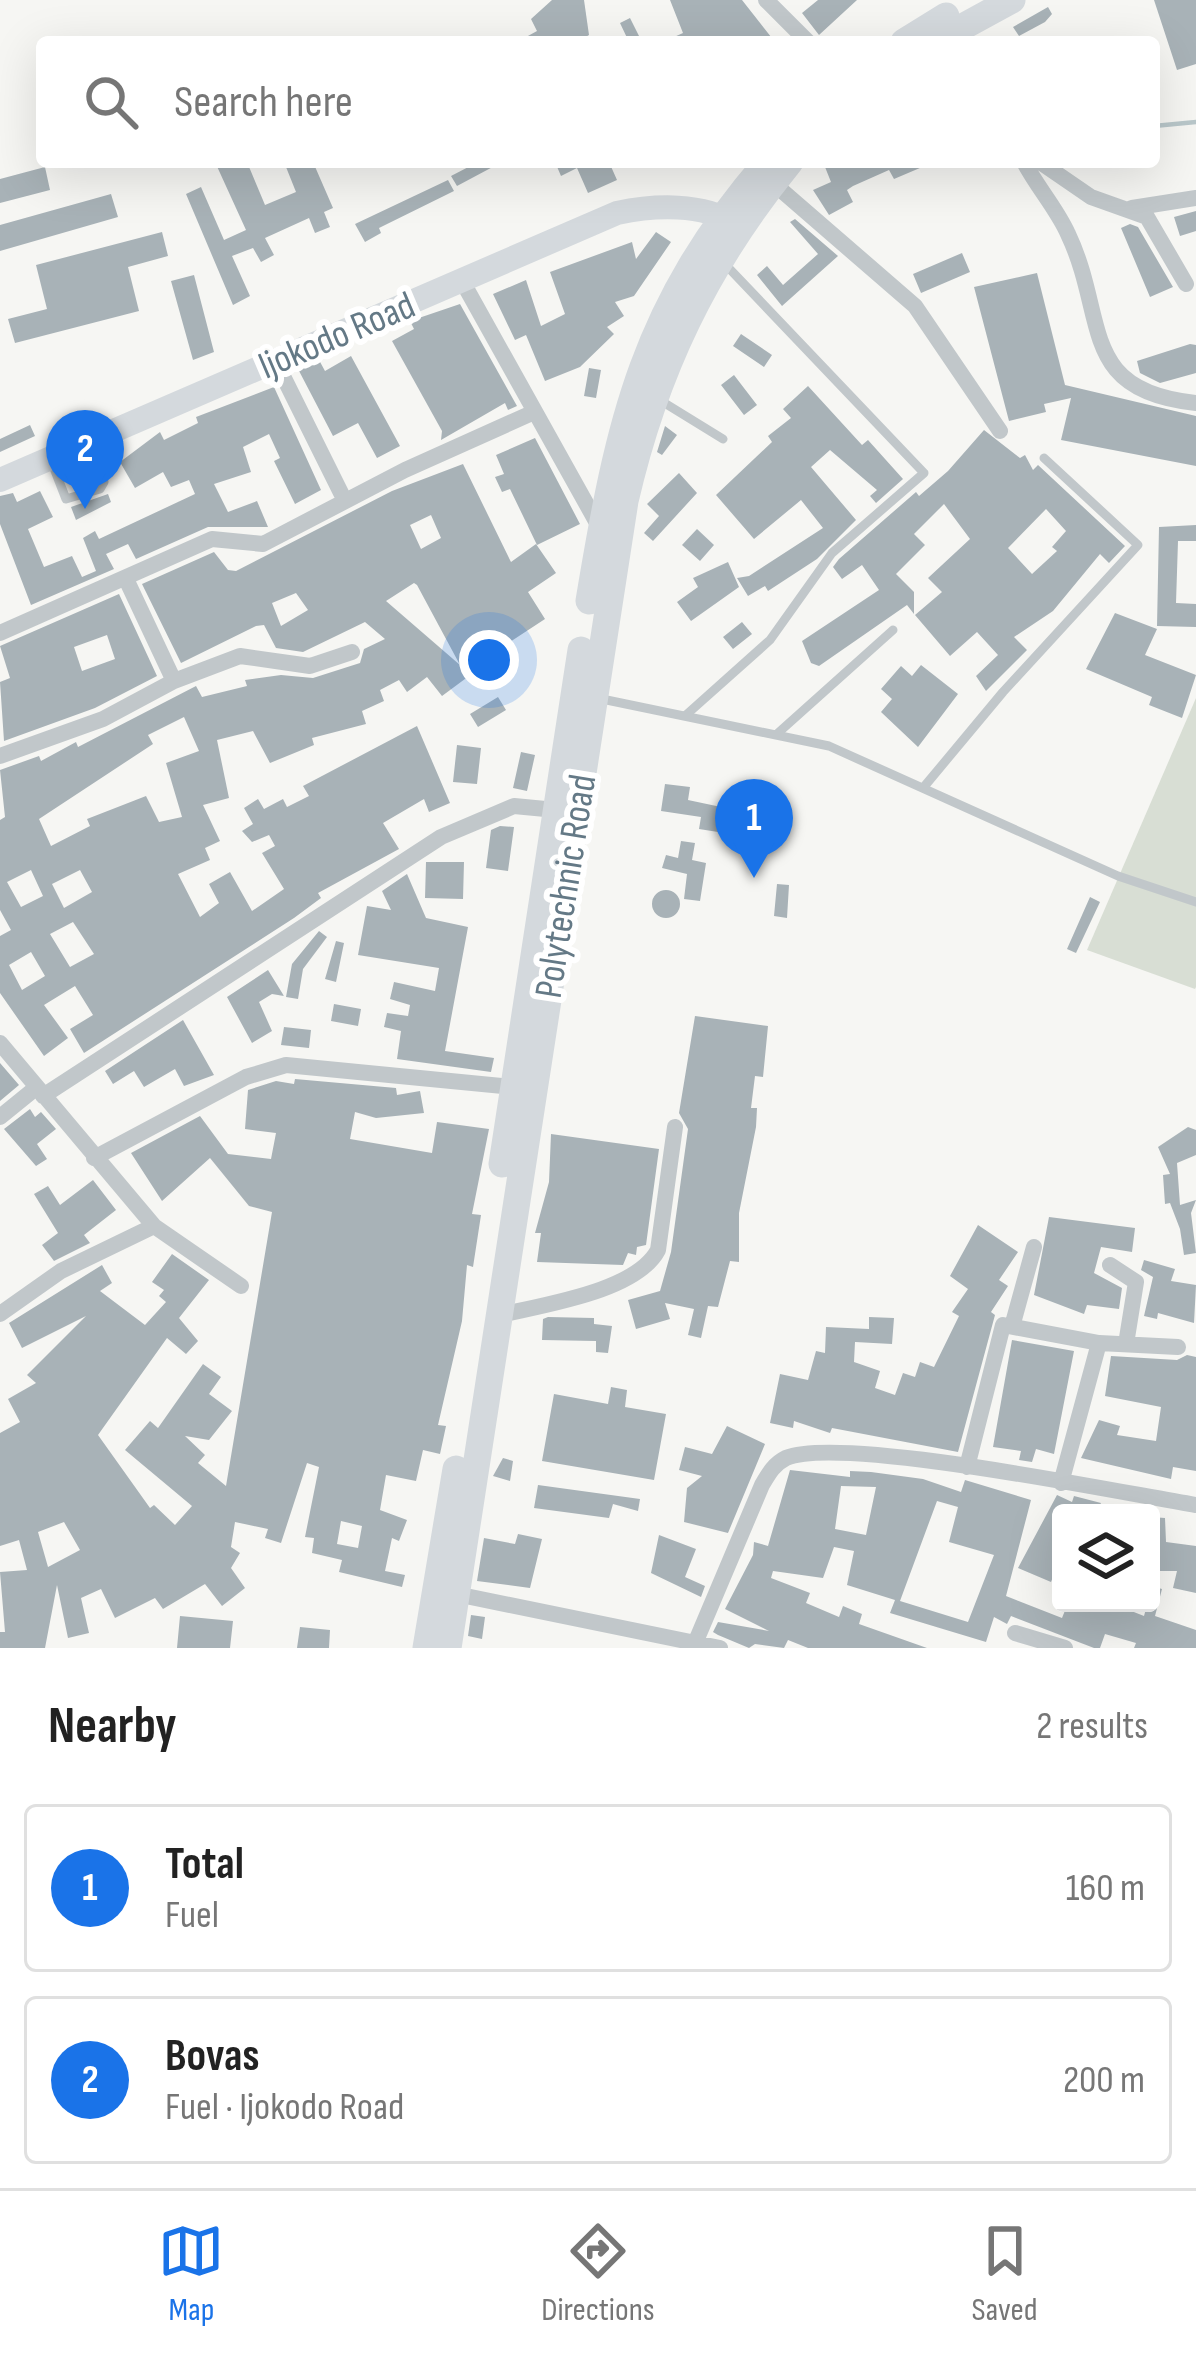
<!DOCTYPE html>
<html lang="en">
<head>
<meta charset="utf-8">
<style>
  :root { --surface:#fff; --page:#f6f6f6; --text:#222; --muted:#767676; --line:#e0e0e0; --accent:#1a73e8 }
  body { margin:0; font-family:"Sofia Sans Condensed",sans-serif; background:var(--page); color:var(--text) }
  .controls { position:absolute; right:36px; bottom:36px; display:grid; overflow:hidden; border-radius:12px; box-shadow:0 12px 48px #0002 }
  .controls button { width:108px; height:108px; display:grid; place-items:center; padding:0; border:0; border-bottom:3px solid var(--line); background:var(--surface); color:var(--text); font:60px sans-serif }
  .you { position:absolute; left:489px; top:660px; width:42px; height:42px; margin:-30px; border:9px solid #fff; border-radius:50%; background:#1a73e8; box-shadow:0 0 0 18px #1a73e833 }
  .badge { display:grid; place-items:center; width:78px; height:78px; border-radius:50%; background:var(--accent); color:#fff; font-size:39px; font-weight:700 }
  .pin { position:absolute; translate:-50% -99px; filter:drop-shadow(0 3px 6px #0008) }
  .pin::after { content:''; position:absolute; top:63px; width:42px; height:36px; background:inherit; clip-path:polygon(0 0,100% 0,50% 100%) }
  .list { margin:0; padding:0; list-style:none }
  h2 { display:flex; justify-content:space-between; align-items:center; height:156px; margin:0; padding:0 48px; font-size:51px }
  h2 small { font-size:39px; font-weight:400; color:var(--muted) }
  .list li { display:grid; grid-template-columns:78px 1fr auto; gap:36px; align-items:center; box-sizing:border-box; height:168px; margin:0 24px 24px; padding:0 24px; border:3px solid var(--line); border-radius:12px }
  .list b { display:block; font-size:45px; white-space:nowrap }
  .list p { margin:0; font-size:39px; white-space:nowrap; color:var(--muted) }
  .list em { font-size:39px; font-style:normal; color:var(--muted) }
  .icon { flex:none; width:66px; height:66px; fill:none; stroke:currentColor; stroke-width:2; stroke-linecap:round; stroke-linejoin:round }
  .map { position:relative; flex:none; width:1196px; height:1648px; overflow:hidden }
  .search { position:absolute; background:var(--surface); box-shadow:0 12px 48px #0002; left:36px; right:36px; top:36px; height:132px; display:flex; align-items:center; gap:30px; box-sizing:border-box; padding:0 42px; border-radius:12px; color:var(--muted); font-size:45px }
  .sheet { height:540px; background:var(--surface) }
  nav { display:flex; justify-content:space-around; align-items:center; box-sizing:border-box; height:168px; border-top:3px solid var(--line); background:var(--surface); font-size:33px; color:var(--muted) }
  nav a { display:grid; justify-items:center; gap:6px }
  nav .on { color:var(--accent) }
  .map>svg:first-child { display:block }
  .green { fill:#d8ded4 }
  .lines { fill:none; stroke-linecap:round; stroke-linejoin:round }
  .stream { stroke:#b9c7ca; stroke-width:4.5 }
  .building { fill:#a8b2b7; fill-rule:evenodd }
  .lane { stroke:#c1c7ca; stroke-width:9 }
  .street { stroke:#c1c7ca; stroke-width:16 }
  .secondary { stroke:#d4d9dd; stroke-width:24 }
  .primary { stroke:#d4d9dd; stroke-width:27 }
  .labels { text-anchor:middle; stroke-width:12; stroke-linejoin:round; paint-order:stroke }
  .street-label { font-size:39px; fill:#647986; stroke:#fff }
</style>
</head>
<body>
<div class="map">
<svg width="1196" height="1648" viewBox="0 0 1196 1648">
  <rect width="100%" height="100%" fill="#f6f6f3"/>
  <path class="green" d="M1196,698v289l-1,2 -108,-39z"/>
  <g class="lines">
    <path class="stream" d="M1154,126l42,-4"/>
  </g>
  <path class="building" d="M552,0h32l5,35 -12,7h-60l20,-11 -6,-12z
    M670,0h72l33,42h-112l20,-9z
    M818,0h39l-38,35 -17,-22z
    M1154,0h42v64l-19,6z
    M1048,7l4,7 -7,8 -26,14 -6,-9z
    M630,18l12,24h-13l-9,-19z
    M215,162h32l18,43 31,-13 -12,-30h29l20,46 -9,4 6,15 -15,6 -6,-15 -44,20 9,17 -13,7 -8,-14 -21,8 18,40 -17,9 -47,-111 15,-7 23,53 22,-10z
    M478,162h24l-45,24 -6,-10z
    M555,162h54l8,18 -29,13 -11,-25 -16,8z
    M837,162h97l-40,17 -5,-9 -36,16 -6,4 6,12 -24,13 -16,-25 18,-8 -6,-15z
    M45,167l5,23 -50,13v-24z
    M448,180l6,11 -75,37 2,5 -16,9 -10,-18z
    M111,194l7,23 -118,34v-26z
    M1196,211v20l-16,5 -6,-19z
    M795,219l43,37 -56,50 -25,-31 10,-9 16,19 35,-31 -28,-32z
    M1130,224l8,3 35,60 -23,10 -29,-69z
    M162,232l6,24 -40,11 11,44 -124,32 -7,-24 39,-10 -11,-44z
    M656,232l15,10 -37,54 -19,6 9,14 -17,11 7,7 -34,33 -35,14 -19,-46 -11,5 -22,-46 33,-14 15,46 24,-12 -15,-42 82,-30 4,17z
    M962,253l8,19 -49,21 -8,-19z
    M1037,273l28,112 131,31v50l-135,-26 10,-42 -27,6 2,8 -37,9 -35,-134z
    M194,275l20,77 -21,8 -22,-79z
    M460,304l57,102 -9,4 -3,-7 -64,37 1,-9 -50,-90 22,-12 -4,-8z
    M741,334l31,21 -8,12 -31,-21z
    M1190,344l6,1v28l-36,10 -20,-10 -3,-12z
    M351,356l49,90 -23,12 -19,-35 -25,13 -35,-67 21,-9 6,11z
    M589,368l12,2 -5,28 -12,-2z
    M734,375l23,30 -13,10 -23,-30z
    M808,386l54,59 6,-5 35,39 -27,24 -6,-7 7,-6 -47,-40 -19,17 45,53 -39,39 -49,32 -3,-5 -17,10 -11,-18 12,-2 74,-48 -22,-28 -47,39 -38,-44 56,-53 -4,-6 23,-18 -8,-9z
    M274,387l47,103 -26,14 -21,-43 6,-3 -11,-24 -26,13 8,25 -37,12 14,28 29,-11 11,26h-60l-72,32 -8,-15 -22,10 8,15 -83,36 -31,-81v-28l13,-3 4,9 23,-11 13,26 -25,12 16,38 28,-11 10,21 14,-6 -13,-33 12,-7 4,8 96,-45 -6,-14 -18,7 -8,-15 -28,16 -15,-26 40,-30 4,8 34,-17 -2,-6z
    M30,425l5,11 -35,16v-13z
    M665,426l12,9 -15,20 -5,-3z
    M984,430l36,28 5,-3 8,15 5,-5 87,81 -16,17 -9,-9 -47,57 -39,26 13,13 -41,41 -10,-15 22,-21 -21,-23 -27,24 -35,-41 27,-23 -14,-14 42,-39 -26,-35 -30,30 11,11 -29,29 18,18v22l-7,-9 -88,61 -8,-3 -9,-22 77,-51 -17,-25 -20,14 -9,-12 6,-8 77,-67 3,4 29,-25zM1046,509l20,22 -14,16 5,4 -25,23 -24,-26z
    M535,438l45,86 -43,21 -27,-56 -8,3 -7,-15 9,-3 -8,-19z
    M463,464l48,98 25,-18 20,29 -28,19 17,27 -79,52 3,5 -27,20 -15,-19 -20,15 -8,-12 -19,10 4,11 -22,10 4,13 -54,14 2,7 -44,18 -17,-32 -36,9 12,58 -26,7 17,36 -15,7 5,12 -32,14 22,43 19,-14 -10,-19 21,-12 22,39 32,-22 -22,-36 13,-7 -6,-11 -17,7 -10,-11 11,-7 -9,-16 14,-9 6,10 19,-10 4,8 22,-11 -6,-10 114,-60 33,77 -21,9 -5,-13 -41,24 16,26 -81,44 3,5 -27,20 -210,135 -14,-24 23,-14 -18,-29 -31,19 24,33 -24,18 -44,-63v-57l11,-6 -11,-20v-90l5,-3 -5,-47 39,-14 2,5 35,-19 2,5 118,-61 6,11 45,-11 -2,-6 36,-5 32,3 47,-15 4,-14 21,-10 -20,-17 -62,30 -27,-4 -12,-23 -8,1 -75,37 -39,-79 72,-32 14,18 8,1 156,-80zM431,515l10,23 -20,11 -11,-24zM414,583l3,2 43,80 -74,-64zM296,593l12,17 -27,16 -9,-23zM184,717l15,34 -33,12 16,54 -23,5 -13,-26 -59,23 3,7 -39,20 -12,-27 114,-75 -5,-9zM31,870l12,26 -22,11 -14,-25zM80,870l12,22 -28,16 -12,-24zM73,922l21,32 -24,13 -20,-33zM31,952l14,24 -23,14 -13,-25z
    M679,473l18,20 -44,48 -9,-8 15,-17 -12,-12z
    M108,494l3,8 -35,18 -5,-13z
    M1196,525v16h-18l-2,62 20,1v23l-39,-1 2,-99z
    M697,529l17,16 -14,16 -18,-16z
    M728,562l11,25 -48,34 -14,-19 21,-15 -5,-9z
    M119,594l38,82 -62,32 -91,33 -4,-59 10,-4 -10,-32zM107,635l8,24 -33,12 -8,-24z
    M1115,613l42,16 -12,26 51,20 -14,43 -33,-13 3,-8 -66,-28z
    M742,622l10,12 -19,15 -10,-12z
    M921,665l37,29 -40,53 -37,-35 11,-13 -11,-10 20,-23 11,10z
    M498,697l8,13 -28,17 -8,-13z
    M457,745l24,3 -4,36 -24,-2z
    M521,752l14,3 -8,36 -14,-3z
    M665,784l25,3 -2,13 33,7 -3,25 -19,-3 2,-12 -40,-6z
    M500,826l14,1 -6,44 -22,-3 5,-38z
    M681,841l14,2 -3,17 14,3 -6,38 -16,-2 3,-25 -25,-6 4,-13 12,3z
    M426,862h38l-1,37 -38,-1z
    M407,874l19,44 42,9 -23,124 49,7 -3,14 -94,-13 4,-28 -17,-4 3,-14 21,3 2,-11 -20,-6 4,-17 41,9 4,-23 -81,-13 9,-49 24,4 -9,-19z
    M777,884l12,1 -2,33 -13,-2z
    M652 904a14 14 0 1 1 28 0a14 14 0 1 1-28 0Z
    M1090,897l10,5 -24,51 -9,-4z
    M319,931l8,6 -24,32 -5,30 -12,-2 6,-33z
    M336,941l8,2 -8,39 -11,-3z
    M268,970l16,26 -12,-2 -13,8 13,29 -20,12 -25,-46z
    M334,1004l27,5 -3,17 -27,-5z
    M695,1016l73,10 -5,51 -8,-1 -4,32h6l-1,19 -17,86v49l-9,-1 -12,46 -10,-1 -7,32 -13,-3 6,-26 -29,-6 5,16 -34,10 -8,-29 32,-9 11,-39 17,-123 -9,-16z
    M183,1020l31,55 -30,11 -9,-17 -31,18 -10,-16 -21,13 -8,-13z
    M284,1027l27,3 -2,18 -28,-3z
    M0,1063l19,22 -19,16z
    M295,1079l101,9 1,7 23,-4 4,22 -48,5 -21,-6 -5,27 82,14 5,-31 52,7 -17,85 9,1 -8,52 -6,-2 -5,56 -24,104 8,1 -6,28 -17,-4 -7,31 -30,-6 -6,35 27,10 -8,21 -7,-3 -7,33 20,4 -3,12 -63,-15 3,-12 -30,-7 2,-15 -9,-1 14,-70 -12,-4 -26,80 -16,-5 3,-9 -33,-7 -4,25 9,6 -9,15 14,20 -23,18 -17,-22 -42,25 -8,-11 -40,20 -14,-29 -20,9 8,35 -21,5 -11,-53 -12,63h-45v-16h5l-5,-60 27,-2 -8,-30 -19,6v-113l20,-11 -12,-23 28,-16 -9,-8 59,-59 -64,32 -13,-25 93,-58 10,18 -12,8 45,34 21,-23 -7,-6 5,-6 -12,-8 20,-28 37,26 -30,38 19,23 -12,13 -19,-16 -69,97 52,73 4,-3 21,20 17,-19 -67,-56 25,-29 8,7 45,-64 18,13 -12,17 23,17 -23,29 -24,-4 20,19 -7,8 28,23 46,-274 -23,-6 -39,-48 -48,43 -31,-48 69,-37 28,38 43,5 5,-26 -31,-4 3,-39 28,-9 18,3zM341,1521l21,5 -4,22 -21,-4zM64,1522l16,28 -32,17 -10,-35z
    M30,1109l5,8 6,-5 15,17 -19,15 10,15 -11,7 -32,-37z
    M1188,1127l8,3v25l-19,8 3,42 16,-5 -5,13 5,40 -12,2 -4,-26 -10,-26 -5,1 -2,-29 7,-1 -12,-27z
    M551,1134l108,15 -13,96 -9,2 -1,8 -8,-2 -5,12 -86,-3 4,-29h-6l14,-51z
    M93,1180l23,30 -32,25 6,8 -36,18 -12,-16 16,-12 -24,-39 14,-8 12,19z
    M1049,1217l86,11 -3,24 -31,-5 -7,26 28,15 -3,21 -32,-4 -3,9 -50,-19z
    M978,1225l40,27 -19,28 9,6 -17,26 4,3 -37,137 -126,-24 -2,5 -36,-12 -1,7 -23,-5 10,-49 28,6 8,-29 9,2 1,-26 43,2v-12l25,1 -2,26 -37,-2 -1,20 26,9 -5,17 20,7 8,-22 12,4 5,-15 14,5 25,-51 -7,-4 16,-23 -18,-13z
    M1144,1260l31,9 -4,12 25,4 -2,38 -36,-10 -1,6 -13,-3 9,-39 -12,-7z
    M548,1317l46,1v6l18,2 -4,27 -12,-1v-11l-54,-1 1,-21z
    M1012,1340l62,11 -20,103 -18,-5 -4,13 -13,-2 2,-9 -28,-4z
    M1187,1355l9,2v114l-23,-4 -2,12 -90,-21 18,-38 21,6 -3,9 39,6 5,-34 -56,-11 6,-40 66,4z
    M611,1387l16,3 -2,17 41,7 -12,66 -112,-19 12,-67 54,10z
    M727,1426l38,18 -37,89 -44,-11 3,-34 15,-12 -23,-6 6,-23 27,7z
    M503,1458l10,3 -3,20 -17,-5z
    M790,1470l60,7v-6l21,1 52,7 38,13 4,-12 66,20 -25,96 56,22 6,-15h43l33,13 8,-30 10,3 -7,27 41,14v18h-62l2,-5 -31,-9 -5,14h-6l-83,-32 -4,8 -13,-7 -8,25 -96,-29 5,-13 -48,-15 7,-34 -20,-4 -11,31 -50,-7 -2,7 39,15 -4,10 33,14 4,-11 19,8 -3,10 68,24h-119l-20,-8 -4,8 -29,-4 -6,4 -31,-13 -5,-3 5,-10 51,9 -44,-22 28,-54 1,-13 14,4zM841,1486l35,1 -10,48 -31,-6zM937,1501l21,6 -9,35 45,13 -26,67 -68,-21z
    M538,1485l102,14 -2,12 -25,-7 -4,14 -75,-10z
    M1057,1495l15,7 2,-6 27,7 -5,10h-35v33l-7,14 5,2 -8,20 -33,-14z
    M1151,1517l14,1 1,24 30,4v47l-23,-5 4,-17h-26z
    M518,1534l24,5 -12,49 -53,-7 7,-43 31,6z
    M659,1535l37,14 -11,28 20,9 -4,11 -50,-24z
    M471,1615l14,2 -3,22 -14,-3z
    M180,1616l53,5 -3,27h-53z
    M300,1627l30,3 -1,18h-32z"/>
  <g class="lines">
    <path class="lane" d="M658,399l65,40
      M52,463l14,36 34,-10 4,-7 -16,-41
      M597,698l232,48 289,130 78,26
      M686,715l84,-75 62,-87 92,-80 -201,-211
      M778,733l115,-103
      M923,788l80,-96 135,-147 -94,-87"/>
    <path class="street" d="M766,0l42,42
      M1024,162c13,25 33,47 44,72 40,84 9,157 128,169
      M1040,162l51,35 56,20 39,67
      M773,183l142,123 85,125
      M1132,208l64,-10
      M461,279l140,251
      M275,360l69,139
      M126,579l48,102
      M0,633l212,-94 51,5 142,-74 127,-57
      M0,756l103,-37 71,-38 66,-25 70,10 42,-14
      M0,1043l154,183 87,60
      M43,1096l398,-259 73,-31 42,4
      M0,1117l37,-30
      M94,1158l152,-81 40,-12 227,22
      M1110,1265l26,17 -10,62
      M0,1314l61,-43 93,-45
      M496,1316c45,-11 140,-24 162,-66l17,-123
      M1013,1323l21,-76
      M967,1467l36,-142 96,18 79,4
      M1061,1483l38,-140
      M456,1594l264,54
      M1015,1633l50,15
      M696,1641l66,-156c7,-12 12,-21 24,-27 56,-23 336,35 410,47"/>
    <path class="secondary" d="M0,480l617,-267c38,-8 85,-10 119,11"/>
    <path class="primary" d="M904,42l42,-26
      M935,42l77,-42
      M589,601c30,-181 54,-295 178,-439
      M502,1164l79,-514
      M426,1648l30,-179
      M448,1648l177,-1147c30,-130 81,-236 165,-339"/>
  </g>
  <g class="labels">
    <g class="street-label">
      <text transform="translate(336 334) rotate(-23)" y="14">Ijokodo Road</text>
      <text transform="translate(564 886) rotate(-81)" y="14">Polytechnic Road</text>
    </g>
  </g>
</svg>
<div class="controls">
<button><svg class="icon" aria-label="layers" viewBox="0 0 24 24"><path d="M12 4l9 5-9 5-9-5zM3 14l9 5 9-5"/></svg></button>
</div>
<div class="you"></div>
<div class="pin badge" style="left:754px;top:878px">1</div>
<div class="pin badge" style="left:85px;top:509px">2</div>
<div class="search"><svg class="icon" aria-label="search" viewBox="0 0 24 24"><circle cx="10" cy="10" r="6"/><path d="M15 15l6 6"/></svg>Search here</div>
</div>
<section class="sheet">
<h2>Nearby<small>2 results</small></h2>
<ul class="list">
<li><span class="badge">1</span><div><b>Total</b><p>Fuel</p></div><em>160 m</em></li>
<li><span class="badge">2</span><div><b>Bovas</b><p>Fuel · Ijokodo Road</p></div><em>200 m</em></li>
</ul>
</section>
<nav>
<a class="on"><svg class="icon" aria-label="map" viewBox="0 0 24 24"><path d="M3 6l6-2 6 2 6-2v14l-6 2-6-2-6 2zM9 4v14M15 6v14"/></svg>Map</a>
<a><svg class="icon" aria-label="directions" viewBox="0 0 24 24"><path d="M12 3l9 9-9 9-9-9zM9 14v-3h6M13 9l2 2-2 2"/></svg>Directions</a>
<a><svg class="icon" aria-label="saved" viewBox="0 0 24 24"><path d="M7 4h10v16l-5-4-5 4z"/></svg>Saved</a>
</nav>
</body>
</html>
